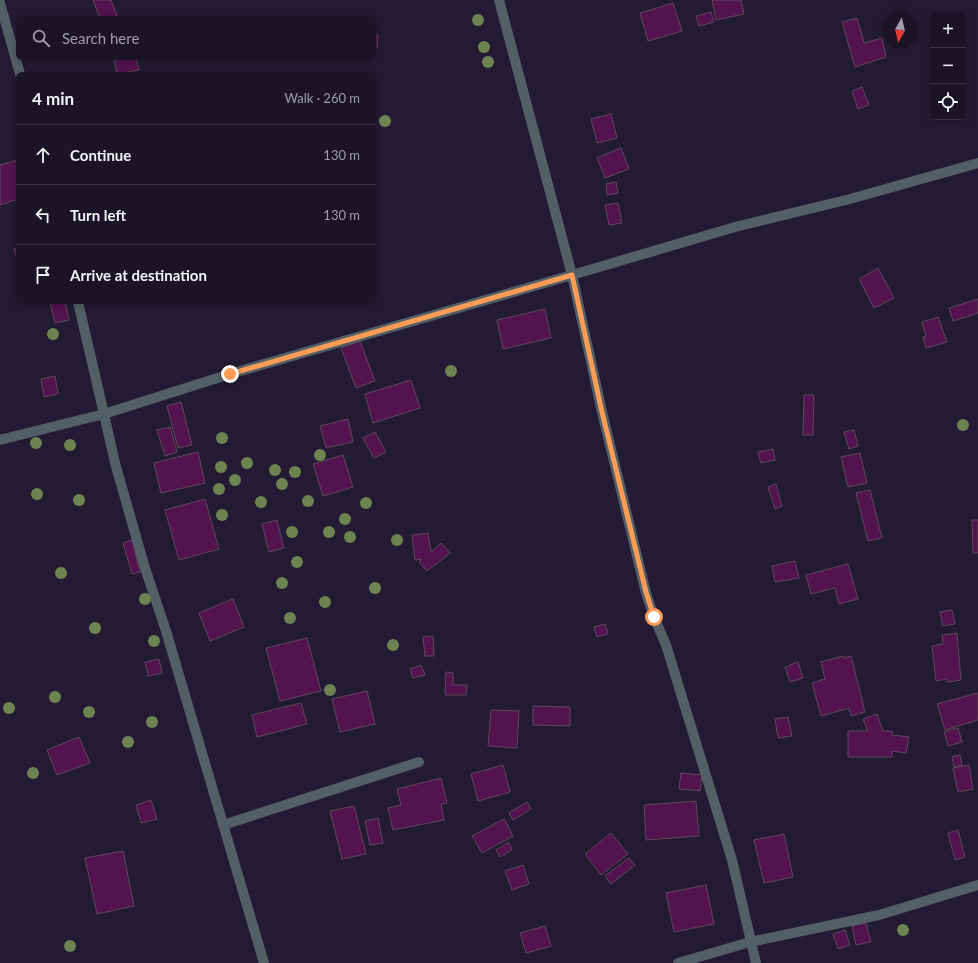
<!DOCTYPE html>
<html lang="en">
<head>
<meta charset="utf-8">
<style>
  :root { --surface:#1a1426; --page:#272132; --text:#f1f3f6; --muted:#9f9ea7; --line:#383343 }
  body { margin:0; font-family:Lato,sans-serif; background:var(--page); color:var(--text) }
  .controls { position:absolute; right:12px; top:12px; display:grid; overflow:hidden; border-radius:6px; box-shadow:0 2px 6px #0003 }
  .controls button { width:36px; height:36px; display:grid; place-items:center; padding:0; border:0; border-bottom:1px solid var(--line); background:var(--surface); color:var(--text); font:20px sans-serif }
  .compass { position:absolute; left:882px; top:12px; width:36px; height:36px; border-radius:50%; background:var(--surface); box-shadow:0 2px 6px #0003; rotate:188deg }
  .stop { position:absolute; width:12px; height:12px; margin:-9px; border:3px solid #fd9c56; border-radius:50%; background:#fff }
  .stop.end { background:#fd9c56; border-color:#fff; box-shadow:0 1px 4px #0008 }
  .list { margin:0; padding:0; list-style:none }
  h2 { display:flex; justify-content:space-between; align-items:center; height:52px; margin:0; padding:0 16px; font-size:17px }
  h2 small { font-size:13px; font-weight:400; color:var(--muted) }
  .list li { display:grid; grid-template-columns:26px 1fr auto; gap:12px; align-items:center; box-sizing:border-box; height:60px; padding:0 16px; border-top:1px solid var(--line) }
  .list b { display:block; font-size:15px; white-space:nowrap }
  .list em { font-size:13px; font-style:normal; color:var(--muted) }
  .icon { flex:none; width:22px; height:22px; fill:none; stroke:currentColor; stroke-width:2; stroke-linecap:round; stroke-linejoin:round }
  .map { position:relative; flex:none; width:978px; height:963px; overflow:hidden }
  .search { position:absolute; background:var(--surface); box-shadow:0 2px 6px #0003; left:16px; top:16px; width:360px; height:44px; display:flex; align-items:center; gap:10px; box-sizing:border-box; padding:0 14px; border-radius:6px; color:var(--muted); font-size:15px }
  .panel { position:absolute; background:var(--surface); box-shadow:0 2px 6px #0003; left:16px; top:72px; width:360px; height:232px; border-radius:6px }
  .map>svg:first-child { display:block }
  .building { fill:#52134e; stroke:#5f485d }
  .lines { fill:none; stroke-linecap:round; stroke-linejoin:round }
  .minor { stroke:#525f67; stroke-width:10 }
  .tree { fill:#6d8452 }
  .route { stroke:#fd9c56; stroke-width:5 }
</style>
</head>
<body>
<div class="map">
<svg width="978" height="963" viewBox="0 0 978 963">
  <rect width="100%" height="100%" fill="#231b33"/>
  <path class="building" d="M93,0h18l7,18h-18z
    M712,0h29l3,14 -28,6z
    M673,3l9,28 -34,10 -8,-28z
    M711,12l3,10 -15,4 -3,-10z
    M857,18l7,25 18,-5 4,19 -31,10 -13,-45z
    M374,35h4l-1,13h-3z
    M114,58h22l3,12 -22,4z
    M862,87l7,18 -11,4 -6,-18z
    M611,114l6,24 -20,5 -6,-24z
    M621,148l8,21 -24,9 -8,-20z
    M18,160v39l-18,6v-40z
    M616,182l2,11 -11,2 -1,-11z
    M618,203l4,20 -13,2 -4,-20z
    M18,248v13l-4,-12z
    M878,268l16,30 -20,10 -15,-29z
    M978,299v14l-25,8 -4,-13z
    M50,302h15l4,18 -14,3z
    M545,309l6,29 -48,11 -6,-29z
    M938,317l9,25 -21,6 -3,-11 3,-1 -4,-14z
    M360,341l15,40 -19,7 -15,-40z
    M55,376l3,18 -14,3 -3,-18z
    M411,380l9,28 -47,15 -8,-29z
    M804,395h10l-1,40h-10z
    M181,402l11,43 -14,3 -11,-42z
    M348,419l5,23 -27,6 -6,-22z
    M170,427l7,25 -12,4 -8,-26z
    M854,430l4,16 -9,3 -5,-17z
    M375,432l11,20 -12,6 -11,-20z
    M773,449l2,11 -14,3 -3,-11z
    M198,452l7,31 -44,10 -7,-30z
    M860,453l7,30 -19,4 -7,-30z
    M343,455l10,32 -30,9 -10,-32z
    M776,484l6,22 -7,3 -7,-22z
    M870,490l12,48 -14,3 -12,-48z
    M205,499l14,50 -40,11 -14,-50z
    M277,520l7,28 -15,4 -7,-28z
    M972,520h6v33h-5z
    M428,533l3,19 10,-9 9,10 -23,18 -8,-9 3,-3 -7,1 -3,-25z
    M132,540l8,32 -8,2 -9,-31z
    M795,561l4,17 -24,4 -3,-16z
    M848,564l10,35 -19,5 -4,-16 -24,6 -5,-19z
    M233,599l11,28 -34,14 -11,-28z
    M952,610l3,14 -12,2 -3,-14z
    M605,624l3,10 -11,3 -3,-10z
    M957,633l4,47 -14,2v-3l-11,2 -4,-35 11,-2 -1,-9z
    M433,636l1,20h-9l-2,-19z
    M307,638l14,53 -41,10 -14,-53z
    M843,656v2l8,-2 14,56 -14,4 -2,-8 -28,8 -9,-33 13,-4 -4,-17z
    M159,659l3,14 -14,3 -3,-14z
    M798,662l5,16 -13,4 -5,-15z
    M421,665l4,10 -12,3 -3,-9z
    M446,672l7,1v12h14l-1,10h-21z
    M367,691l8,33 -35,8 -8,-33z
    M978,693v27l-33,10 -8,-26z
    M301,703l6,21 -50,13 -5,-22z
    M533,706l37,1v19l-37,-1z
    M491,710l28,1 -2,37 -29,-2z
    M877,714l6,17h9v4l17,2 -3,16 -14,-2v6h-44v-26h20l-5,-12z
    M788,717l4,19 -14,2 -3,-19z
    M958,728l4,14 -14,4 -4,-14z
    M79,737l11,26 -33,12 -10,-25z
    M960,755l2,10 -8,2 -2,-10z
    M503,765l7,27 -32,9 -7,-27z
    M969,765l4,24 -15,3 -5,-24z
    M681,773l21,2 -2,16 -21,-2z
    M441,778l6,25 -6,1 3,16 -51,10 -5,-22 13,-3 -4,-16z
    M151,800l6,19 -16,4 -5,-18z
    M696,801l3,35 -53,4 -2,-35z
    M527,802l4,7 -18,11 -4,-7z
    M354,806l12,48 -24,5 -12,-48z
    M378,818l5,25 -13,2 -5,-24z
    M504,819l9,17 -31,17 -10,-17z
    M958,830l7,27 -10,3 -7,-27z
    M611,833l17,21 -27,21 -16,-21z
    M784,834l9,43 -29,6 -10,-43z
    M509,842l3,8 -12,7 -4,-7z
    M123,851l11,55 -37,8 -12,-56z
    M629,858l6,7 -24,19 -6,-8z
    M523,865l6,19 -17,6 -7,-19z
    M706,885l8,39 -40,8 -8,-39z
    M866,923l5,19 -15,3 -4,-19z
    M545,926l6,20 -25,7 -6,-20z
    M845,930l5,15 -12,4 -5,-15z"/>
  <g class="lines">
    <path class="minor" d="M499,0l73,275 30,137 44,181 8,24 12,28 66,215 24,103
      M0,3l20,71
      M78,302l26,112 11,49 30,105 21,63 98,332
      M0,440l104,-26 126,-40 342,-99 163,-48 115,-28 128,-36
      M223,825l196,-63
      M678,963l72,-21 129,-27 99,-30"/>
  </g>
  <g class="tree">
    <circle cx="478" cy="20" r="6"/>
    <circle cx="484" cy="47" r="6"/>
    <circle cx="488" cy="62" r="6"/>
    <circle cx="385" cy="121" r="6"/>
    <circle cx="53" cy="334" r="6"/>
    <circle cx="451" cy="371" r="6"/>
    <circle cx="963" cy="425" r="6"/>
    <circle cx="222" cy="438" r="6"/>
    <circle cx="36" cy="443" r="6"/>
    <circle cx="70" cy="445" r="6"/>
    <circle cx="320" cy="455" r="6"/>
    <circle cx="247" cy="463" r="6"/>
    <circle cx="221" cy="467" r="6"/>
    <circle cx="275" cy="470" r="6"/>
    <circle cx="295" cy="472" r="6"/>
    <circle cx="235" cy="480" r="6"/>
    <circle cx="282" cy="484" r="6"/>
    <circle cx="219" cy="489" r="6"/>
    <circle cx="37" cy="494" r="6"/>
    <circle cx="79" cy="500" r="6"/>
    <circle cx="308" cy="501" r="6"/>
    <circle cx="261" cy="502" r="6"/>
    <circle cx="366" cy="503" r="6"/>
    <circle cx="222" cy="515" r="6"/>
    <circle cx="345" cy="519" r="6"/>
    <circle cx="292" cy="532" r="6"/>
    <circle cx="329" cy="532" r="6"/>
    <circle cx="350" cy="537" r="6"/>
    <circle cx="397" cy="540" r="6"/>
    <circle cx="297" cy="562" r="6"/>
    <circle cx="61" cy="573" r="6"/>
    <circle cx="282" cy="583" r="6"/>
    <circle cx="375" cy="588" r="6"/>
    <circle cx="145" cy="599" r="6"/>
    <circle cx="325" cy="602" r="6"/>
    <circle cx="290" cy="618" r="6"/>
    <circle cx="95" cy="628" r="6"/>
    <circle cx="154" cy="641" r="6"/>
    <circle cx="393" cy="645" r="6"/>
    <circle cx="330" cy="690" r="6"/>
    <circle cx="55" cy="697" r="6"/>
    <circle cx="9" cy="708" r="6"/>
    <circle cx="89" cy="712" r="6"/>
    <circle cx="152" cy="722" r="6"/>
    <circle cx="128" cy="742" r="6"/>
    <circle cx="33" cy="773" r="6"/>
    <circle cx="903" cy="930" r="6"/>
    <circle cx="70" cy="946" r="6"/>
  </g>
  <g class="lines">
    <path class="route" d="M230,374l342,-99 30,137 44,180 8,25"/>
  </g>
</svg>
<div class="controls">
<button>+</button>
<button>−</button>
<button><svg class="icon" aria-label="locate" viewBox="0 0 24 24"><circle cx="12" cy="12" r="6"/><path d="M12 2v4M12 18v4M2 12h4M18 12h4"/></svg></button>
</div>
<svg class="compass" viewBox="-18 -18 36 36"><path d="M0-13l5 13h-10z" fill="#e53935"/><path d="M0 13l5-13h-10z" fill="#9f9ea7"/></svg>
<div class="stop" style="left:654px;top:617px"></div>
<div class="stop end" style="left:230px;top:374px"></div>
<div class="search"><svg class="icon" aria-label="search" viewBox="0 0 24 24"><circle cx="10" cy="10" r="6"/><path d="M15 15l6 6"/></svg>Search here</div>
<section class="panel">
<h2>4 min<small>Walk · 260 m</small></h2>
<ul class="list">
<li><svg class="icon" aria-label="ahead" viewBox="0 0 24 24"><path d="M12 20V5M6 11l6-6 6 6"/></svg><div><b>Continue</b></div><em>130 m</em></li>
<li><svg class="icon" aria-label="left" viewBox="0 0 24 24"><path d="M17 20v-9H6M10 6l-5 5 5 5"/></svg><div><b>Turn left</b></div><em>130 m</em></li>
<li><svg class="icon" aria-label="arrive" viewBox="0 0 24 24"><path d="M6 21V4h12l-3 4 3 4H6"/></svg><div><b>Arrive at destination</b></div></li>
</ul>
</section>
</div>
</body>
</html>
